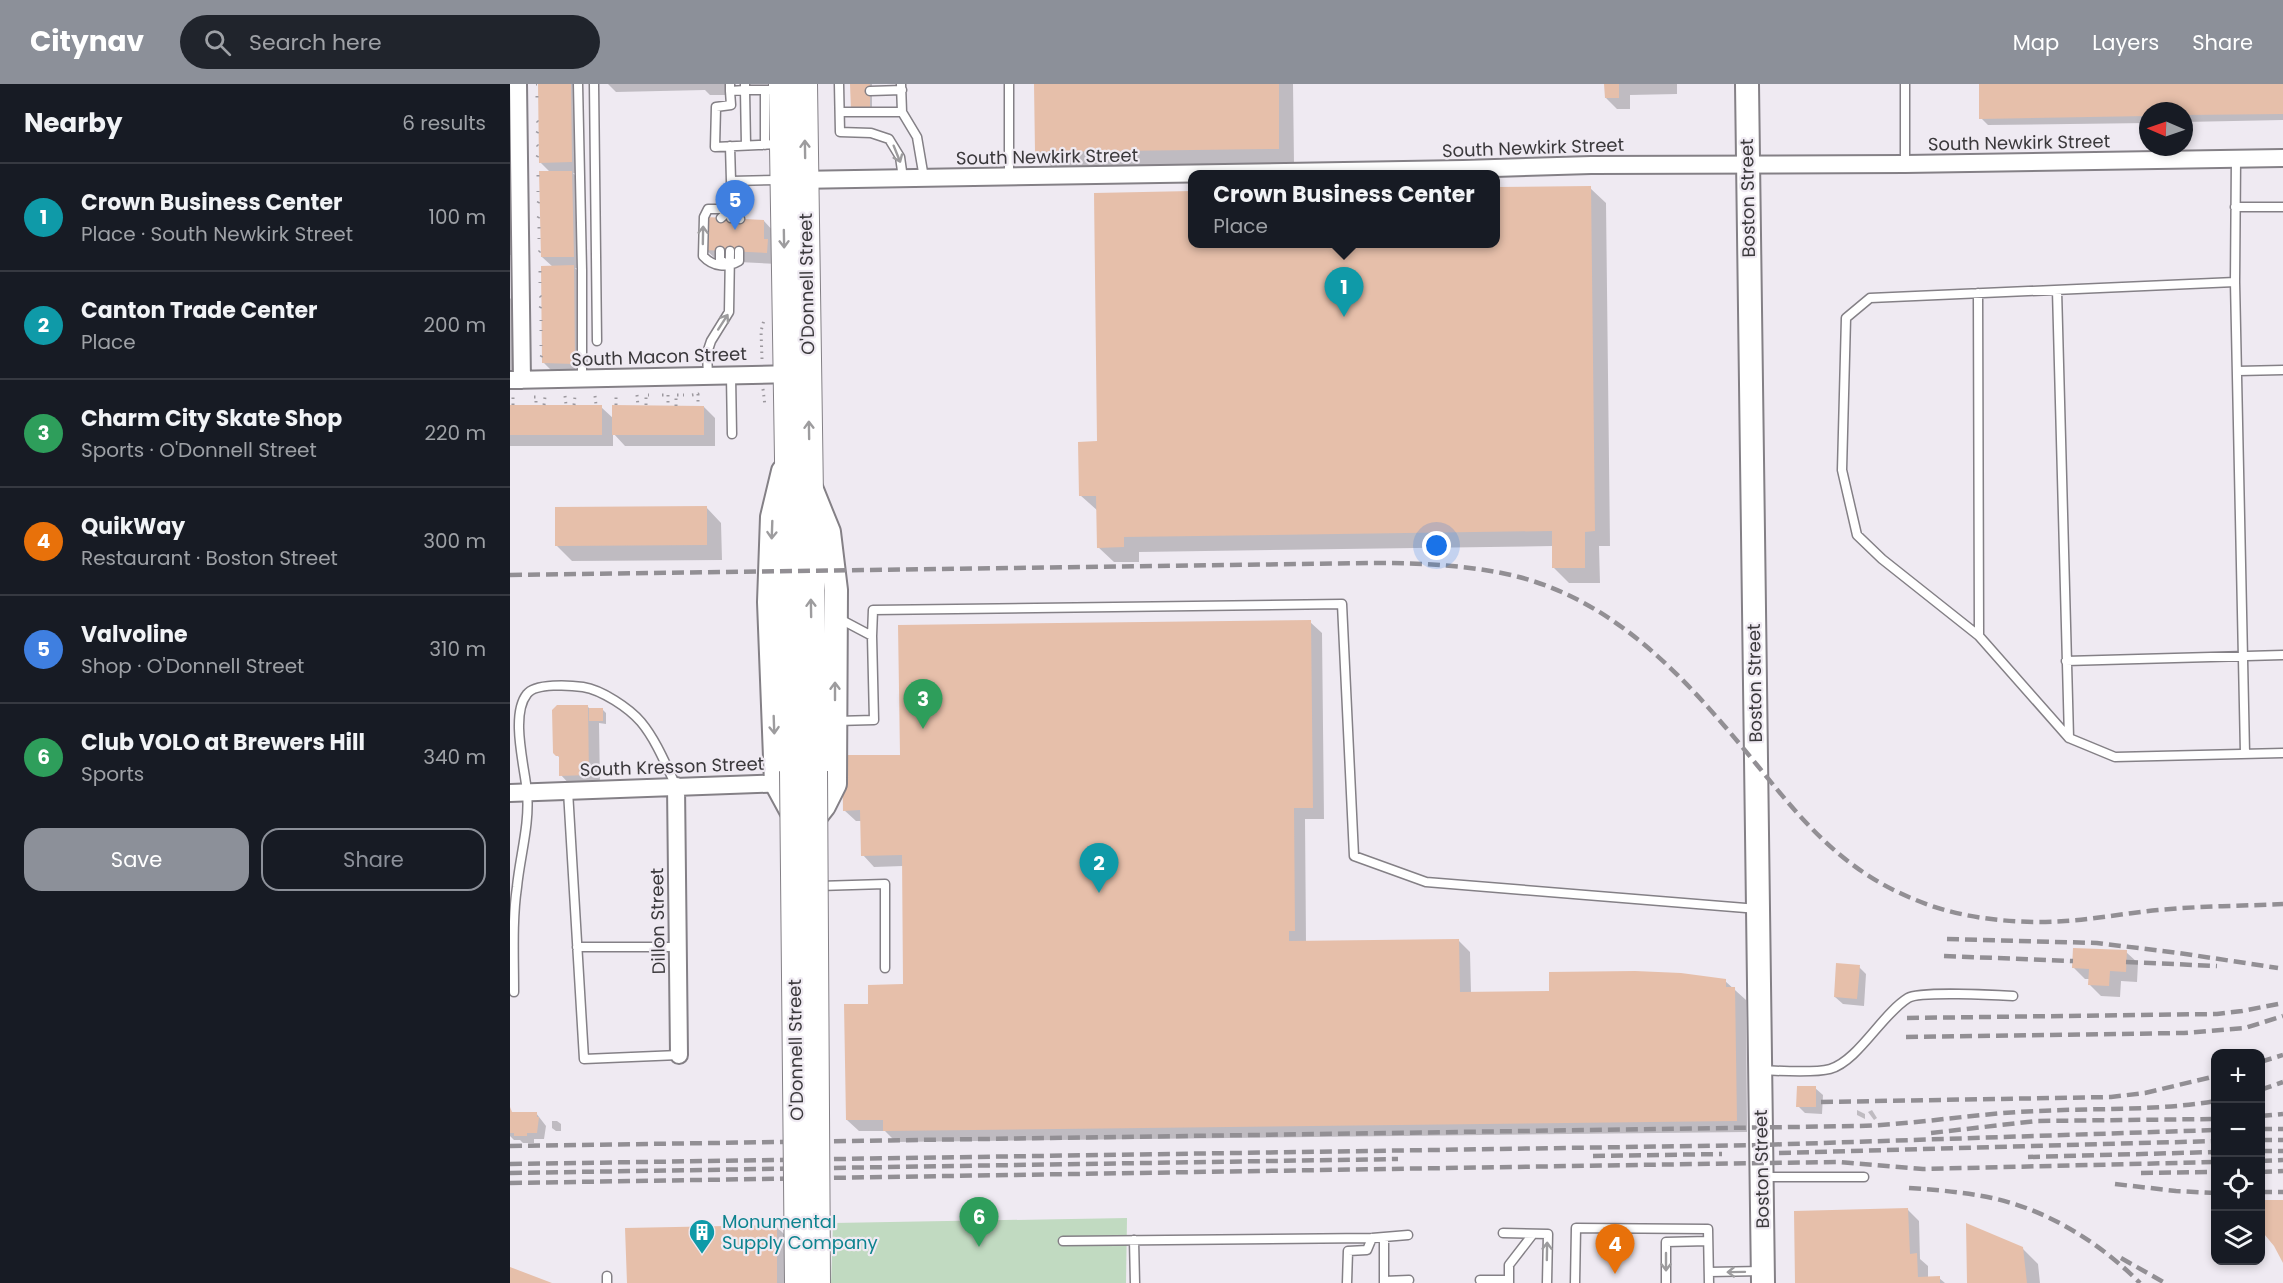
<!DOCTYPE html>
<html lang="en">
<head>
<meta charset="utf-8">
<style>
  :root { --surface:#171b24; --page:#20242c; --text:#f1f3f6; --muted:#9ea1a6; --line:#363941; --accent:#8c9099 }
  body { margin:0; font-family:Poppins,sans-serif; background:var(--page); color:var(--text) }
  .controls { position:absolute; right:18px; bottom:18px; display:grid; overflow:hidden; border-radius:12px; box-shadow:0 3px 9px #0003 }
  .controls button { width:54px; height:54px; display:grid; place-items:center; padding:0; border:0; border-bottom:2px solid var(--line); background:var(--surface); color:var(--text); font:30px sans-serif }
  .compass { position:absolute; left:1629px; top:18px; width:54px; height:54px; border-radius:50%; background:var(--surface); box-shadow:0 3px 9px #0003; rotate:272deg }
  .you { position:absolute; left:927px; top:462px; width:21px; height:21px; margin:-15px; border:4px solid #fff; border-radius:50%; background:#1a73e8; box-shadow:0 0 0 9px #1a73e833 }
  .badge { display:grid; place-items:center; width:39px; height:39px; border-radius:50%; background:var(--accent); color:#fff; font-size:20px; font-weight:700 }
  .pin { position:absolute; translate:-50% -50px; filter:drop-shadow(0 2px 3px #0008) }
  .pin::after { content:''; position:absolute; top:32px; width:21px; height:18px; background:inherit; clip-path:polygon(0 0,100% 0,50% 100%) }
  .popup { position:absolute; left:678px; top:86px; width:312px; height:78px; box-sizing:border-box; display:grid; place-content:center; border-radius:12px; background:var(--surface); filter:drop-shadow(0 2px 4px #0005); font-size:20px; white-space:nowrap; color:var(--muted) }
  .popup b { font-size:22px; color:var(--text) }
  .popup::after { content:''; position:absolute; left:50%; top:100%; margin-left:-12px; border:12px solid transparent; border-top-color:var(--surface) }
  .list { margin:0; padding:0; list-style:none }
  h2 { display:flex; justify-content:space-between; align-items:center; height:78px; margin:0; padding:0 24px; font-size:26px }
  h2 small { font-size:20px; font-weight:400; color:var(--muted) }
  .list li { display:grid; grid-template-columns:39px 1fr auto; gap:18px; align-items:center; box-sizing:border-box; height:108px; padding:0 24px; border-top:2px solid var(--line) }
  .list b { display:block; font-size:22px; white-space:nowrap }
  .list p { margin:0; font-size:20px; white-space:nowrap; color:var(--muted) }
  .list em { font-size:20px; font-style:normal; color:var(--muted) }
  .actions { display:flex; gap:12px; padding:18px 24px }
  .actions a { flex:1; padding:14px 0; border:2px solid var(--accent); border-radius:18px; text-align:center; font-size:21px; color:var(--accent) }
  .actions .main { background:var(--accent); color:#fff }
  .icon { flex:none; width:33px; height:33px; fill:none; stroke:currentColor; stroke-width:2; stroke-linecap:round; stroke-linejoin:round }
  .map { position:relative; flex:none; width:1773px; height:1199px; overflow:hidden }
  header { display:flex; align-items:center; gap:36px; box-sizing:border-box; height:84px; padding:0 30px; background:var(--accent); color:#fff }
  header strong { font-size:28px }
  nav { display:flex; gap:33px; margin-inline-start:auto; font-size:21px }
  .search { width:420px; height:54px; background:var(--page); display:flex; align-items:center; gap:15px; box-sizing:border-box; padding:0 21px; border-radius:33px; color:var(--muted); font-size:22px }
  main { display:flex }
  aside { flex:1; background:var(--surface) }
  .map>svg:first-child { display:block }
  .green { fill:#c1dac1 }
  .shadow { fill:#0003 }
  .building { fill:#e6bfaa }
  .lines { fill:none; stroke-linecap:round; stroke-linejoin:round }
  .lane-casing { stroke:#848086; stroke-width:11 }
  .street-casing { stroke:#848086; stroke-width:20 }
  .secondary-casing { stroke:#848086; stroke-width:26 }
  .primary-casing { stroke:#848086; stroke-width:28 }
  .path { stroke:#9c989e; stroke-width:3; stroke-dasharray:1.5 4.5; stroke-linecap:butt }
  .lane { stroke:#fff; stroke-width:8 }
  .street { stroke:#fff; stroke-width:16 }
  .secondary { stroke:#fff; stroke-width:22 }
  .primary { stroke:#fff; stroke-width:26 }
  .rail { stroke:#928f94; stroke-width:4.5; stroke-dasharray:12 6; stroke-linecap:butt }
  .primary-bridge-casing { stroke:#848086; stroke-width:28; stroke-linecap:butt }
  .primary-bridge { stroke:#fff; stroke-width:26 }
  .oneway { stroke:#9d9c9e }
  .labels { text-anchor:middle; stroke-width:4.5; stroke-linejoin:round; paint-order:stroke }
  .street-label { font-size:18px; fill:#3b393c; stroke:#efeaf2 }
  .culture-label { font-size:18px; fill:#0d838f; stroke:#efeaf2; text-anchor:start }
</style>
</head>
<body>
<header>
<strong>Citynav</strong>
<div class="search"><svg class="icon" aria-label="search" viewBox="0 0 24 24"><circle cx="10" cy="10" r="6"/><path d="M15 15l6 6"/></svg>Search here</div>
<nav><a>Map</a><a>Layers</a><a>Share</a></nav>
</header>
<main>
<aside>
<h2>Nearby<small>6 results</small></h2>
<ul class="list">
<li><span class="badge" style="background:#0f9aa8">1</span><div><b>Crown Business Center</b><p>Place · South Newkirk Street</p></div><em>100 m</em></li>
<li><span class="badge" style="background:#0f9aa8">2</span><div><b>Canton Trade Center</b><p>Place</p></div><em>200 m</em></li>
<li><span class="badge" style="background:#2e9e5b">3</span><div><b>Charm City Skate Shop</b><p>Sports · O'Donnell Street</p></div><em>220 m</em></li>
<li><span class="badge" style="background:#e8710a">4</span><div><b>QuikWay</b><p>Restaurant · Boston Street</p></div><em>300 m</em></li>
<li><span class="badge" style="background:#3f7fe0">5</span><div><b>Valvoline</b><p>Shop · O'Donnell Street</p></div><em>310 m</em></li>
<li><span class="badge" style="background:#2e9e5b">6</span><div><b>Club VOLO at Brewers Hill</b><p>Sports</p></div><em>340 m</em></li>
</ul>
<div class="actions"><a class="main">Save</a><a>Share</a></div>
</aside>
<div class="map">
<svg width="1773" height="1199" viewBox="0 0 1773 1199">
  <rect width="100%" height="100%" fill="#efeaf2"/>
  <path class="green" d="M617,1134l-1,65h-295l2,-60z"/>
  <path class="shadow" d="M29,0h42l2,89h-10l10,11 2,84h-10l10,10 1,97 -31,-1 -11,-11 9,-96 -11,-10 9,-84 -11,-11z
    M98,0h118l1,11h-17l-5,-5 -89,2z
    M342,0h20v28z
    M526,0h257l1,80 -242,3 -15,-15z
    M1096,0h71v10l-47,1v14h-13l-11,-11z
    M1470,0h303v36l-99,2v-11h-36v12l-160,2 -7,-7z
    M0,95l4,4 1,72h-5z
    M1080,104l16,15 4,343h-11l1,37h-31l-16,-16v-21l-414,6v10h-25l-16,-15v-36l-18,-16 19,-52 -4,-249 97,-1v51h304v-55z
    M254,137l11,12 3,31 -60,-3 -12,-11z
    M0,214l5,5 1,71h-6z
    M0,323h91l13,12 90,-12 11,11v28h-90l-12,-13v13h-103z
    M196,423l15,16 1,37 -150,1 -16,-16z
    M800,538l12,11 2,186h-19l1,124 153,-2 11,11 1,41 80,-1 174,-11 21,19 1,132 -851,10 -11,-11h-26l-12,-11 23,-115 35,-19 -2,-120 -29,1 -11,-12 -1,-34h-6l-12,-11 57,-54z
    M77,622l4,4h12l3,3v11l-7,-1 1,63 -28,1 -11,-12v-16l-7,-7z
    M1616,868l12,11 -1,19 -16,-1 -1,16 -19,-1 -11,-11v-6h-5l-11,-11z
    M1349,883l7,7 -2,32 -21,-2 -8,-7z
    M1305,1004l8,7 -1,19 -17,-1 -7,-7z
    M1347,1026l8,4v5l-8,-4z
    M1362,1026l5,8 -3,2 -6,-8z
    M0,1027l4,3 22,-1 10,13 -2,13h-10v4h-11l-3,-3h-6l-4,-4z
    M42,1037h5l4,3v7h-5l-4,-3z
    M1398,1126l11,11 1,38 8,7v12h11l6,5h-148z
    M267,1143l11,11v45h-160z
    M1512,1164l16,16 2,19h-71z"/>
  <path class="building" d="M28,0h33l1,78 -33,1z
    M340,0h20v26h-19z
    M524,0h245v65l-244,3z
    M1094,0h15v14h-14z
    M1469,0h304v30l-99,1v-4h-36v5l-169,3z
    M29,87h33l2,86h-33z
    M1081,102l4,345 -10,1v36h-33v-37l-428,6v10l-27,1 -1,-52h-17l-1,-54 19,-1 -3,-248 98,-2v53h304v-57z
    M196,133l58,3v19h4l-1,14 -62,-3z
    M64,181l1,99 -33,-1 -1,-97z
    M0,321h92v30h-92z
    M102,321l92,1v29h-92z
    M197,422v39l-152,1v-39z
    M801,536l2,188h-19l1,123h-6v10l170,-2 1,53 89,-1v-19l86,-1 46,2 45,6v8h9l2,134 -854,10v-11h-37l-2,-116h24v-19l35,-1 -1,-129 -41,1 -1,-46 -17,1 -1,-56h58l-2,-130z
    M47,621h31l1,70 -30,1v-20h-3l-3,-3 -1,-43z
    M79,624h14v13h-14z
    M1563,864l54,2 -1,22 -16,-1 -1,15 -21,-1 1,-16 -17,-1z
    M1326,879l24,2 -3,34 -23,-2z
    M1287,1002h19v21h-20z
    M0,1023l2,5h25v5h2l-2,16h-10v3h-13v-3h-4z
    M1750,1116h23v63l-9,-17 -14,-17z
    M1398,1124l2,46 7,-1 1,24 22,-1v7h-145l-1,-72z
    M1456,1139l57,24 4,36h-60z
    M267,1141v58h-150l-2,-55z
    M0,1183l42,16h-42z"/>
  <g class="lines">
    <g class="lane-casing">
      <path id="lane" d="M68,0l4,186v109
        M84,0l3,257
        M220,0v7l15,-1 1,55
        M235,0v6h36
        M329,0l1,48 31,1 18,6 11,18 3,21
        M391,0l1,28 15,25 7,41
        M220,7l1,14 -15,2 -1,40 64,-3
        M360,7l32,-1
        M330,28h62
        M255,61v-54
        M220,62l1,35
        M1395,80v-80
        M499,93v-93
        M1725,123h48
        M211,134l10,-9
        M221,134v-37l49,-1
        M210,167v9l7,4
        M229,167v10c-12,7 -26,6 -36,-5l1,-39 4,-8h23l9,10
        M1725,198l10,471
        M1547,206l12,448
        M1468,209l1,343 -97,-77 -25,-24 -15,-65 4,-152 24,-20 365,-16 1,-123
        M1728,287l45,-1
        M198,292l-1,-23 4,-12 18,-29 1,-61
        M221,292l1,58
        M362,552l1,-26 469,-6 12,252 72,26 332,27
        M1469,552l90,102 46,19 168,-4
        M1556,577l217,-6
        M326,637l38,-1 -2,-84 -34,-18
        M58,707l16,268 95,-4
        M309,802l66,-2v84
        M67,863h101
        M4,908c0,-35 -2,-71 3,-105 3,-31 13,-63 10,-95 -2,-24 -17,-77 0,-98 8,-11 43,-9 56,-7 19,3 46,21 58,35 15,18 25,43 35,64
        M1251,986c17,1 54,3 69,-1 28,-8 52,-55 78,-71 11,-7 88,-3 105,-2
        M1252,1093h102
        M993,1149l45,1 -1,49
        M874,1153v46
        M624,1156l1,43
        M553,1157l309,-3 36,-3
        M1199,1188l53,-1
        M97,1192v7
        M970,1196h29
        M874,1197l25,-1
        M837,1199l1,-32 19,-1 5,-12
        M999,1199v-18l24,-31
        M1065,1199l1,-55 132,1 1,54
        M1156,1199v-41l42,-1"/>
    </g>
    <g class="street-casing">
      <path id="street" d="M8,0l4,296
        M286,96l667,-11 128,-4 314,-1 378,-6
        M0,296l284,-6
        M166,702l3,269
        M0,709l278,-10"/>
    </g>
    <g class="secondary-casing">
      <path id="secondary" d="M1237,0l16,1199
        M273,387l-11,46 -3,85 7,181 19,35
        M300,740l14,-18 11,-22 1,-194 -7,-58 -17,-42"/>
    </g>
    <g class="primary-casing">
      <path id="primary" d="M272,0l11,687
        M294,0l10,687"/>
    </g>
    <path class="path" d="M26,0h1
      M27,12v2
      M27,37l1,1
      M27,49l1,-2
      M27,61l1,1
      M27,73l1,-2
      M28,91v2
      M28,107v1
      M28,119l1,-2
      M28,134l1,-2
      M29,143v2
      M29,155v-1
      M29,168l1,-1
      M30,187v2
      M30,199v-1
      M30,212l1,1
      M30,224l1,-2
      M31,236v1
      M31,247v-1
      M31,261v1
      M31,273l1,-2
      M252,275l-1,-28 3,-11
      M253,305l2,17
      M127,311l1,11
      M152,311h6v11
      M182,311l6,-1v12
      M55,312l1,9
      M85,312l1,9
      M24,313h2v8
      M3,321v-8h2
      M34,321l1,-8
      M64,321l1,-9
      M106,321v-10h2
      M136,321v-10h3
      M166,322v-11h8"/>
    <use href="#lane" class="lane"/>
    <use href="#street" class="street"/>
    <use href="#secondary" class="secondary"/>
    <use href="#primary" class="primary"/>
    <path class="rail" d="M0,491l866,-12c46,0 90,2 135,12 107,25 179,108 246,190 52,64 93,113 175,141 41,14 91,18 133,15 32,-2 62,-8 93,-11 42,-4 83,-4 125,-6
      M1437,855l150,4 82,10 99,15
      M1434,872l129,5
      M1616,878l91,4
      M1397,934l310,-4 25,-3 41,-8
      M1396,953l278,-4 61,-5 38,-12
      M1750,978l23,-7
      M1750,1006l23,-8
      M1311,1018l290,-5 34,-4 71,-17
      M1750,1032l23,-2
      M1750,1045h23
      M1421,1049l105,-12 180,-2
      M1750,1056h23
      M0,1062l1350,-20c60,-2 118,-13 178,-15 59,-3 119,0 178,-10
      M1750,1067h23
      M1269,1069l437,-12
      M1083,1072l129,-2
      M1518,1073l188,-5
      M1750,1077l23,-1
      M0,1080l1251,-19 455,-15
      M1750,1088l23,-1
      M0,1089l888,-14
      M1631,1089l75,-1
      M0,1099l1251,-20 78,-1 84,7 293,-7
      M1605,1100l61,7 40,2
      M1399,1104c28,2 56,4 83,10 56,12 108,45 148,85
      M1750,1108h23
      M1611,1174l44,25"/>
    <g class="primary-bridge-casing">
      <path id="primary-bridge" d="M283,687l5,512
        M304,687l3,512"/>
    </g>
    <use href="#primary-bridge" class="primary-bridge"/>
  </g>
  <defs><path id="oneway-shaft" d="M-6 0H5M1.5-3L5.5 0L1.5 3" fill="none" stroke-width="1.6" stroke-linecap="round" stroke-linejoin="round" transform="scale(1.5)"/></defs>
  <g class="oneway">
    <use href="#oneway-shaft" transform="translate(295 65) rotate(-91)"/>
    <use href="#oneway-shaft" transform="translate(387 70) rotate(68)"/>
    <use href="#oneway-shaft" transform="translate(193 151) rotate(-89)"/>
    <use href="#oneway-shaft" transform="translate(274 155) rotate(89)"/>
    <use href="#oneway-shaft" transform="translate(213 238) rotate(-57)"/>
    <use href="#oneway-shaft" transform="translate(299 346) rotate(-91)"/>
    <use href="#oneway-shaft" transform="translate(262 446) rotate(92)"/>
    <use href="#oneway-shaft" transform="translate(301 524) rotate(-91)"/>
    <use href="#oneway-shaft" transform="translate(325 607) rotate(-90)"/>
    <use href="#oneway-shaft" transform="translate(264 641) rotate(88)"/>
    <use href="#oneway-shaft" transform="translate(1037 1167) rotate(-89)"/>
    <use href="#oneway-shaft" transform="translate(1156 1178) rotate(90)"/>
    <use href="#oneway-shaft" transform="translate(1226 1188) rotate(179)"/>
  </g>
  <defs>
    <g id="building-pin" transform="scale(1.35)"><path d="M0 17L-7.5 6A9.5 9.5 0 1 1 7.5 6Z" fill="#0f9aa8" stroke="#efeaf2"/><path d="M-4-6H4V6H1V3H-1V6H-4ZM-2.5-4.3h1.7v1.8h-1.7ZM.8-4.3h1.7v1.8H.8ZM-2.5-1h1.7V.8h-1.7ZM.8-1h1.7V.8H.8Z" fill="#fff"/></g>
  </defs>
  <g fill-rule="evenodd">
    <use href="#building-pin" x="192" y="1148"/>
  </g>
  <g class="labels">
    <g class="street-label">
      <text transform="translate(1509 59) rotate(-1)" y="6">South Newkirk Street</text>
      <text transform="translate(1023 64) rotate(-2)" y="6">South Newkirk Street</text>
      <text transform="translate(537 73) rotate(-1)" y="6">South Newkirk Street</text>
      <text transform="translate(1238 114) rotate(-91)" y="6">Boston Street</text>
      <text transform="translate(297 200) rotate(-91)" y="6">O'Donnell Street</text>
      <text transform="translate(149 273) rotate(-2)" y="6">South Macon Street</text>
      <text transform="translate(1245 599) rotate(-91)" y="6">Boston Street</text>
      <text transform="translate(162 683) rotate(-2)" y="6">South Kresson Street</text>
      <text transform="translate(148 837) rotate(-91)" y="6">Dillon Street</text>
      <text transform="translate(286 966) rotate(-91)" y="6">O'Donnell Street</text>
      <text transform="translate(1252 1085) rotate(-91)" y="6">Boston Street</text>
    </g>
    <g class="culture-label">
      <text x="212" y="1144">Monumental<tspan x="212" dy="21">Supply Company</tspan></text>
    </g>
  </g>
</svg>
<div class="controls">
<button>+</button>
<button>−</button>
<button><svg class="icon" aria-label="locate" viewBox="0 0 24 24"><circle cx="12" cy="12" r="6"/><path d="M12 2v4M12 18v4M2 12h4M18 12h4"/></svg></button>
<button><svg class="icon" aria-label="layers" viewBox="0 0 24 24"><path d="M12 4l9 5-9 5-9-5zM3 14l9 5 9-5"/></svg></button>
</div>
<svg class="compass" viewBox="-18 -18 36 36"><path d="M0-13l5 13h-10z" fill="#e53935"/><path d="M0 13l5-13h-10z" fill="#9ea1a6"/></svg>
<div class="you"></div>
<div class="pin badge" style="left:834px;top:233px;background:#0f9aa8">1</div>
<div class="popup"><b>Crown Business Center</b>Place</div>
<div class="pin badge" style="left:589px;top:809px;background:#0f9aa8">2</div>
<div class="pin badge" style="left:413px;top:645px;background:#2e9e5b">3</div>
<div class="pin badge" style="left:1105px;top:1190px;background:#e8710a">4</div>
<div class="pin badge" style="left:225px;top:146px;background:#3f7fe0">5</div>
<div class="pin badge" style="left:469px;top:1163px;background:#2e9e5b">6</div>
</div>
</main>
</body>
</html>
